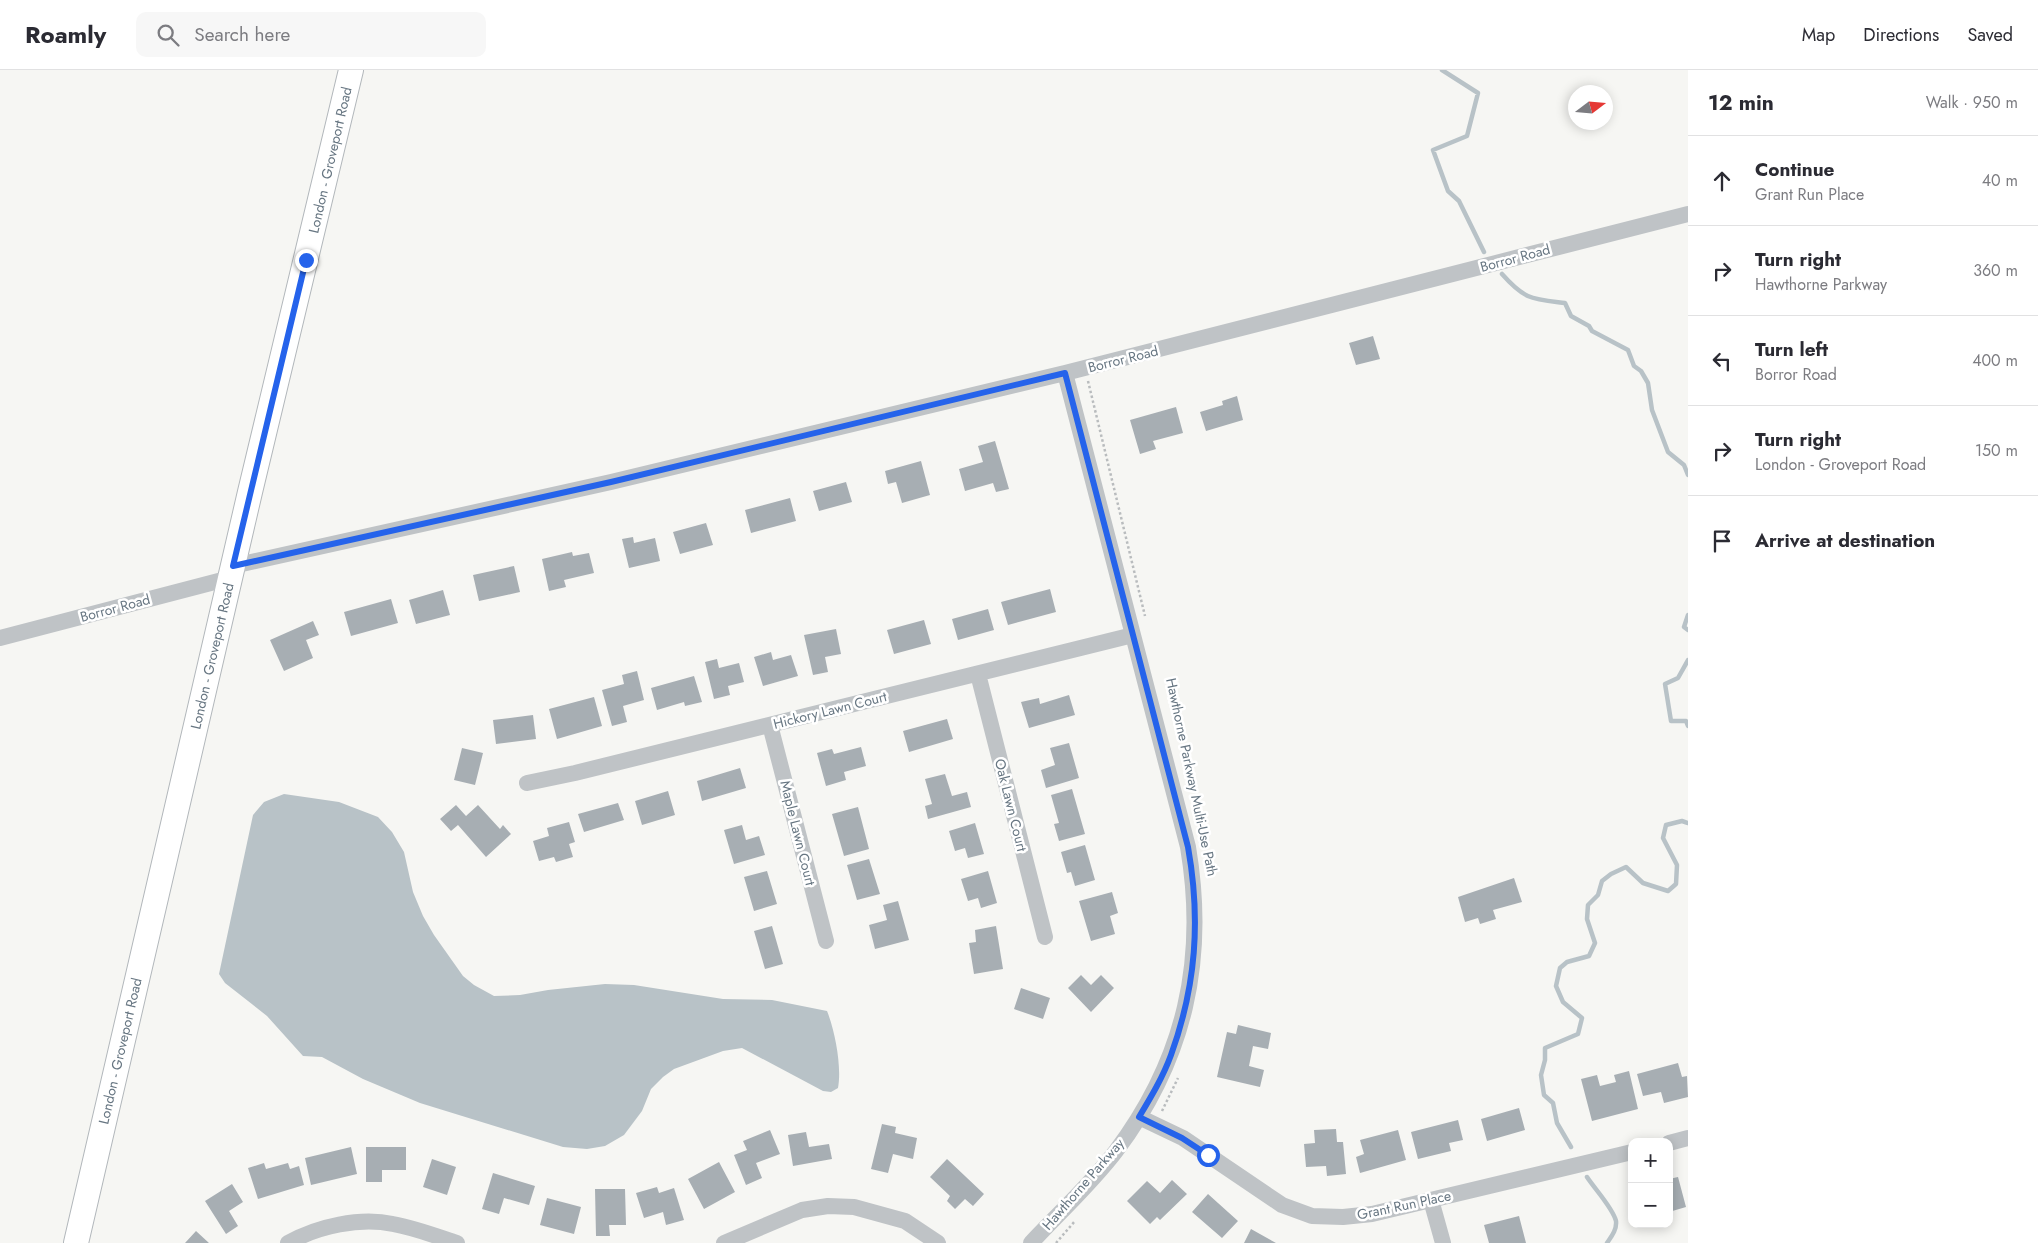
<!DOCTYPE html>
<html lang="en">
<head>
<meta charset="utf-8">
<style>
  :root { --surface:#fff; --page:#f7f7f7; --text:#2b2b33; --muted:#7c7c81; --line:#e1e1e2 }
  body { margin:0; font-family:Jost,sans-serif; background:var(--page); color:var(--text) }
  .controls { position:absolute; right:15px; bottom:15px; display:grid; overflow:hidden; border-radius:10px; box-shadow:0 2px 12px #0003 }
  .controls button { width:45px; height:45px; display:grid; place-items:center; padding:0; border:0; border-bottom:1px solid var(--line); background:var(--surface); color:var(--text); font:25px sans-serif }
  .compass { position:absolute; left:1568px; top:15px; width:45px; height:45px; border-radius:50%; background:var(--surface); box-shadow:0 2px 12px #0003; rotate:74deg }
  .stop { position:absolute; width:15px; height:15px; margin:-11px; border:4px solid #2563eb; border-radius:50%; background:#fff }
  .stop.end { background:#2563eb; border-color:#fff; box-shadow:0 1px 5px #0008 }
  .list { margin:0; padding:0; list-style:none }
  h2 { display:flex; justify-content:space-between; align-items:center; height:65px; margin:0; padding:0 20px; font-size:21px }
  h2 small { font-size:16px; font-weight:400; color:var(--muted) }
  .list li { display:grid; grid-template-columns:32px 1fr auto; gap:15px; align-items:center; box-sizing:border-box; height:90px; padding:0 20px; border-top:1px solid var(--line) }
  .list b { display:block; font-size:19px; white-space:nowrap }
  .list p { margin:0; font-size:16px; white-space:nowrap; color:var(--muted) }
  .list em { font-size:16px; font-style:normal; color:var(--muted) }
  .icon { flex:none; width:28px; height:28px; fill:none; stroke:currentColor; stroke-width:2; stroke-linecap:round; stroke-linejoin:round }
  .map { position:relative; flex:none; width:1688px; height:1173px; overflow:hidden }
  header { display:flex; align-items:center; gap:30px; box-sizing:border-box; height:70px; padding:0 25px; background:var(--surface); border-bottom:1px solid var(--line) }
  header strong { font-size:24px }
  nav { display:flex; gap:28px; margin-inline-start:auto; font-size:18px }
  .search { width:350px; height:45px; background:var(--page); display:flex; align-items:center; gap:12px; box-sizing:border-box; padding:0 18px; border-radius:10px; color:var(--muted); font-size:19px }
  main { display:flex }
  aside { flex:1; background:var(--surface) }
  .map>svg:first-child { display:block }
  .water { fill:#b8c2c7 }
  .lines { fill:none; stroke-linecap:round; stroke-linejoin:round }
  .stream { stroke:#b8c2c7; stroke-width:4.5 }
  .building { fill:#a7aeb3 }
  .secondary-casing { stroke:#b2b7bb; stroke-width:26 }
  .path { stroke:#b9bcbe; stroke-width:2.5; stroke-dasharray:2.5 2.5; stroke-linecap:butt }
  .street { stroke:#bfc3c6; stroke-width:16 }
  .secondary { stroke:#fff; stroke-width:24 }
  .route { stroke:#2563eb; stroke-width:6 }
  .labels { text-anchor:middle; stroke-width:5; stroke-linejoin:round; paint-order:stroke }
  .street-label { font-size:14px; fill:#677682; stroke:#fff }
</style>
</head>
<body>
<header>
<strong>Roamly</strong>
<div class="search"><svg class="icon" aria-label="search" viewBox="0 0 24 24"><circle cx="10" cy="10" r="6"/><path d="M15 15l6 6"/></svg>Search here</div>
<nav><a>Map</a><a>Directions</a><a>Saved</a></nav>
</header>
<main>
<div class="map">
<svg width="1688" height="1173" viewBox="0 0 1688 1173">
  <rect width="100%" height="100%" fill="#f6f6f3"/>
  <path class="water" d="M284,724l55,8 39,15 14,15 12,20 9,40 10,24 11,19 29,41 11,9 20,11 26,-1 28,-5 57,-6 29,1 89,14 49,1 55,11c8,20 15,56 11,77l-7,4 -8,-1 -81,-43 -19,3 -49,18 -11,8 -12,12 -9,22 -18,24 -19,11 -18,3 -24,-2 -143,-44 -57,-24 -41,-22 -19,-1 -36,-40 -42,-33 -6,-9 34,-159 11,-13z"/>
  <g class="lines">
    <path class="stream" d="M1442,0l36,23 -11,43 -34,14 15,41 11,10 25,51
      M1502,204c23,26 30,25 63,29l6,13 18,10 3,5 36,19 6,16 7,5 7,12 4,27 16,42 16,13 4,10
      M1688,545l-4,12 4,3
      M1688,590l-10,18 -13,6 6,37h15l2,5
      M1571,1077l-14,-24 -4,-20 -9,-8 -3,-20 4,-15v-12l33,-14 4,-16 -19,-16 -7,-16 4,-18 7,-6 22,-6 6,-13 -8,-24 1,-14 10,-10 4,-14 9,-7 15,-7 17,16 25,8 8,-7 1,-19 -14,-27 3,-13 16,-4 6,2
      M1587,1107c7,11 26,31 29,44 1,9 -5,16 -9,22"/>
  </g>
  <path class="building" d="M1373,266l7,23 -24,6 -7,-22z
    M1237,326l6,24 -37,11 -6,-19 23,-7 -1,-4z
    M1176,337l7,26 -30,8 3,8 -16,5 -10,-34z
    M995,371l14,48 -13,3 -3,-9 -28,8 -6,-22 24,-7 -5,-16z
    M921,391l9,34 -28,8 -6,-21 -8,2 -3,-13z
    M846,412l6,20 -33,9 -6,-20z
    M790,428l6,23 -45,12 -6,-23z
    M706,453l7,22 -33,9 -7,-22z
    M633,467l1,6 21,-5 5,23 -31,7 -7,-29z
    M572,482l1,4 16,-3 5,20 -30,7 2,7 -17,4 -7,-32z
    M514,496l6,26 -41,9 -6,-26z
    M1050,519l6,23 -48,13 -7,-23z
    M443,520l7,25 -34,9 -7,-24z
    M391,529l7,24 -47,13 -7,-24z
    M988,539l6,21 -36,10 -6,-21z
    M924,550l7,24 -37,10 -7,-24z
    M313,551l6,14 -13,5 7,18 -29,13 -14,-31z
    M836,559l5,25 -16,3 3,15 -15,3 -9,-40z
    M771,582l2,8 18,-5 7,21 -35,10 -9,-29z
    M717,589l2,9 20,-5 5,19 -16,4 2,9 -16,4 -9,-37z
    M637,601l7,29 -21,6 4,16 -15,4 -10,-36 22,-6 -2,-9z
    M694,606l8,26 -17,4 -1,-4 -27,8 -6,-22z
    M1069,625l6,20 -46,13 -8,-26 18,-4 1,6z
    M594,627l8,29 -45,13 -8,-30z
    M533,645l3,24 -40,5 -3,-24z
    M947,649l6,20 -44,13 -6,-21z
    M1069,673l10,35 -33,10 -5,-18 14,-5 -5,-17z
    M861,677l5,19 -22,6 2,8 -20,6 -9,-33 15,-4 2,5z
    M462,678l21,5 -8,32 -21,-5z
    M740,698l6,20 -44,13 -5,-20z
    M945,704l7,22 15,-4 4,15 -43,12 -3,-13 7,-2 -7,-25z
    M1072,719l13,45 -26,7 -5,-17 5,-1 -8,-28z
    M668,721l7,24 -33,10 -7,-24z
    M618,733l6,17 -40,12 -6,-18z
    M456,735l10,11 12,-11 22,24 3,-4 8,9 -25,23 -28,-32 -7,6 -11,-12z
    M858,737l11,42 -25,7 -12,-42z
    M569,752l6,20 -6,2 4,13 -17,5 -2,-5 -15,4 -6,-20 16,-5 -2,-8z
    M975,753l9,31 -16,4 -3,-10 -10,3 -6,-20z
    M742,755l4,15 13,-4 6,19 -31,9 -10,-34z
    M1085,775l10,35 -20,6 -4,-14 -4,1 -6,-21z
    M869,789l11,35 -23,6 -10,-35z
    M767,801l10,33 -23,7 -10,-34z
    M988,801l9,32 -16,5 -3,-10 -10,3 -7,-22z
    M1514,808l8,24 -29,8 3,9 -16,5 -2,-6 -13,4 -7,-25z
    M1112,822l6,21 -8,3 5,18 -24,7 -12,-40z
    M898,831l11,39 -34,9 -6,-24 18,-5 -4,-15z
    M772,856l11,38 -18,5 -11,-38z
    M996,856l7,43 -29,5 -5,-31 7,-1 -1,-12z
    M1081,905l10,10 10,-10 13,13 -23,24 -23,-24z
    M1021,918l29,10 -7,21 -29,-10z
    M1238,955l33,8 -3,16 -15,-3 -4,20 15,4 -4,17 -43,-10 10,-45 9,2z
    M1678,993l4,14 5,-1 1,21 -24,6 -3,-11 -18,4 -6,-22z
    M1629,1001l9,38 -46,12 -11,-42 16,-4 3,11 16,-4 -2,-7z
    M1519,1038l6,22 -38,11 -6,-22z
    M1458,1050l5,20 -14,3 2,8 -33,8 -7,-27z
    M882,1054l14,3 -1,6 22,5 -4,21 -20,-5 -5,19 -17,-4z
    M1336,1059l1,13h6l3,32 -19,2 -1,-10 -20,1 -2,-23 11,-1 -1,-13z
    M770,1060l10,24 -24,9 6,15 -16,7 -12,-30 13,-5 -4,-9z
    M1398,1060l8,30 -46,13 -4,-16 8,-3 -4,-14z
    M806,1062l3,15 20,-3 3,15 -39,7 -5,-31z
    M351,1077l6,27 -46,11 -6,-27z
    M366,1077h40v23h-24v12h-16z
    M432,1089l24,8 -9,28 -24,-8z
    M947,1089l37,35 -11,12 -8,-7 -10,10 -8,-8 3,-5 -20,-19z
    M719,1092l16,30 -31,17 -16,-30z
    M264,1093l2,6 22,-6 2,6 9,-3 5,19 -46,14 -10,-31z
    M493,1103l42,13 -6,19 -25,-7 -5,16 -17,-5z
    M1678,1107l8,30 -17,5v-33z
    M1172,1110l15,14 -27,26 -3,-3 -7,7 -23,-23 20,-20 13,12z
    M232,1114l11,18 -14,9 9,15 -12,8 -21,-33z
    M657,1117l2,6 15,-5 10,32 -18,5 -3,-13 -19,6 -8,-25z
    M595,1119h30l1,36h-17l1,11h-14z
    M1208,1124l30,27 -16,17 -30,-26z
    M547,1128l34,9 -7,27 -34,-9z
    M1519,1146l7,27h-37l-5,-18z
    M1251,1159l25,14h-32z
    M196,1161l13,12h-24z"/>
  <g class="lines">
    <g class="secondary-casing">
      <path id="secondary" d="M76,1173l174,-751 101,-422"/>
    </g>
    <path class="path" d="M1088,311l57,235
      M1162,1041l16,-33
      M1056,1173l19,-22"/>
    <path class="street" d="M233,496l378,-84 454,-109 623,-159
      M0,568l230,-60
      M978,604l67,263
      M770,655l56,216
      M527,713l48,-10 558,-138
      M1139,1047l44,21 99,67 30,11 31,1 29,-3 260,-62
      M1669,1073l19,-5
      M1431,1130l12,43
      M288,1173c30,-17 72,-26 105,-19 22,4 43,12 64,19
      M724,1173l78,-33 26,-4 26,1 51,14 33,22
      M1031,1173c28,-30 60,-59 85,-92 69,-92 91,-191 72,-304l-123,-474"/>
    <use href="#secondary" class="secondary"/>
  </g>
  <g class="lines">
    <path class="route" d="M306,190l-73,306 378,-84 454,-109 123,474c13,73 8,139 -17,208 -8,22 -20,42 -32,62l43,21 26,17"/>
  </g>
  <g class="labels">
    <g class="street-label">
      <text transform="translate(330 90) rotate(-77)" y="5">London - Groveport Road</text>
      <text transform="translate(1515 188) rotate(-15)" y="5">Borror Road</text>
      <text transform="translate(1123 289) rotate(-14)" y="5">Borror Road</text>
      <text transform="translate(115 538) rotate(-15)" y="5">Borror Road</text>
      <text transform="translate(212 586) rotate(-77)" y="5">London - Groveport Road</text>
      <text transform="translate(830 640) rotate(-14)" y="5">Hickory Lawn Court</text>
      <text transform="translate(1192 707) rotate(78)" y="5">Hawthorne Parkway Multi-Use Path</text>
      <text transform="translate(1011 735) rotate(76)" y="5">Oak Lawn Court</text>
      <text transform="translate(798 763) rotate(76)" y="5">Maple Lawn Court</text>
      <text transform="translate(120 981) rotate(-77)" y="5">London - Groveport Road</text>
      <text transform="translate(1083 1114) rotate(-49)" y="5">Hawthorne Parkway</text>
      <text transform="translate(1404 1135) rotate(-12)" y="5">Grant Run Place</text>
    </g>
  </g>
</svg>
<div class="controls">
<button>+</button>
<button>−</button>
</div>
<svg class="compass" viewBox="-18 -18 36 36"><path d="M0-13l5 13h-10z" fill="#e53935"/><path d="M0 13l5-13h-10z" fill="#7c7c81"/></svg>
<div class="stop" style="left:1208px;top:1085px"></div>
<div class="stop end" style="left:306px;top:190px"></div>
</div>
<aside>
<h2>12 min<small>Walk · 950 m</small></h2>
<ul class="list">
<li><svg class="icon" aria-label="ahead" viewBox="0 0 24 24"><path d="M12 20V5M6 11l6-6 6 6"/></svg><div><b>Continue</b><p>Grant Run Place</p></div><em>40 m</em></li>
<li><svg class="icon" aria-label="right" viewBox="0 0 24 24"><path d="M7 20v-9h11M14 6l5 5-5 5"/></svg><div><b>Turn right</b><p>Hawthorne Parkway</p></div><em>360 m</em></li>
<li><svg class="icon" aria-label="left" viewBox="0 0 24 24"><path d="M17 20v-9H6M10 6l-5 5 5 5"/></svg><div><b>Turn left</b><p>Borror Road</p></div><em>400 m</em></li>
<li><svg class="icon" aria-label="right" viewBox="0 0 24 24"><path d="M7 20v-9h11M14 6l5 5-5 5"/></svg><div><b>Turn right</b><p>London - Groveport Road</p></div><em>150 m</em></li>
<li><svg class="icon" aria-label="arrive" viewBox="0 0 24 24"><path d="M6 21V4h12l-3 4 3 4H6"/></svg><div><b>Arrive at destination</b></div></li>
</ul>
</aside>
</main>
</body>
</html>
